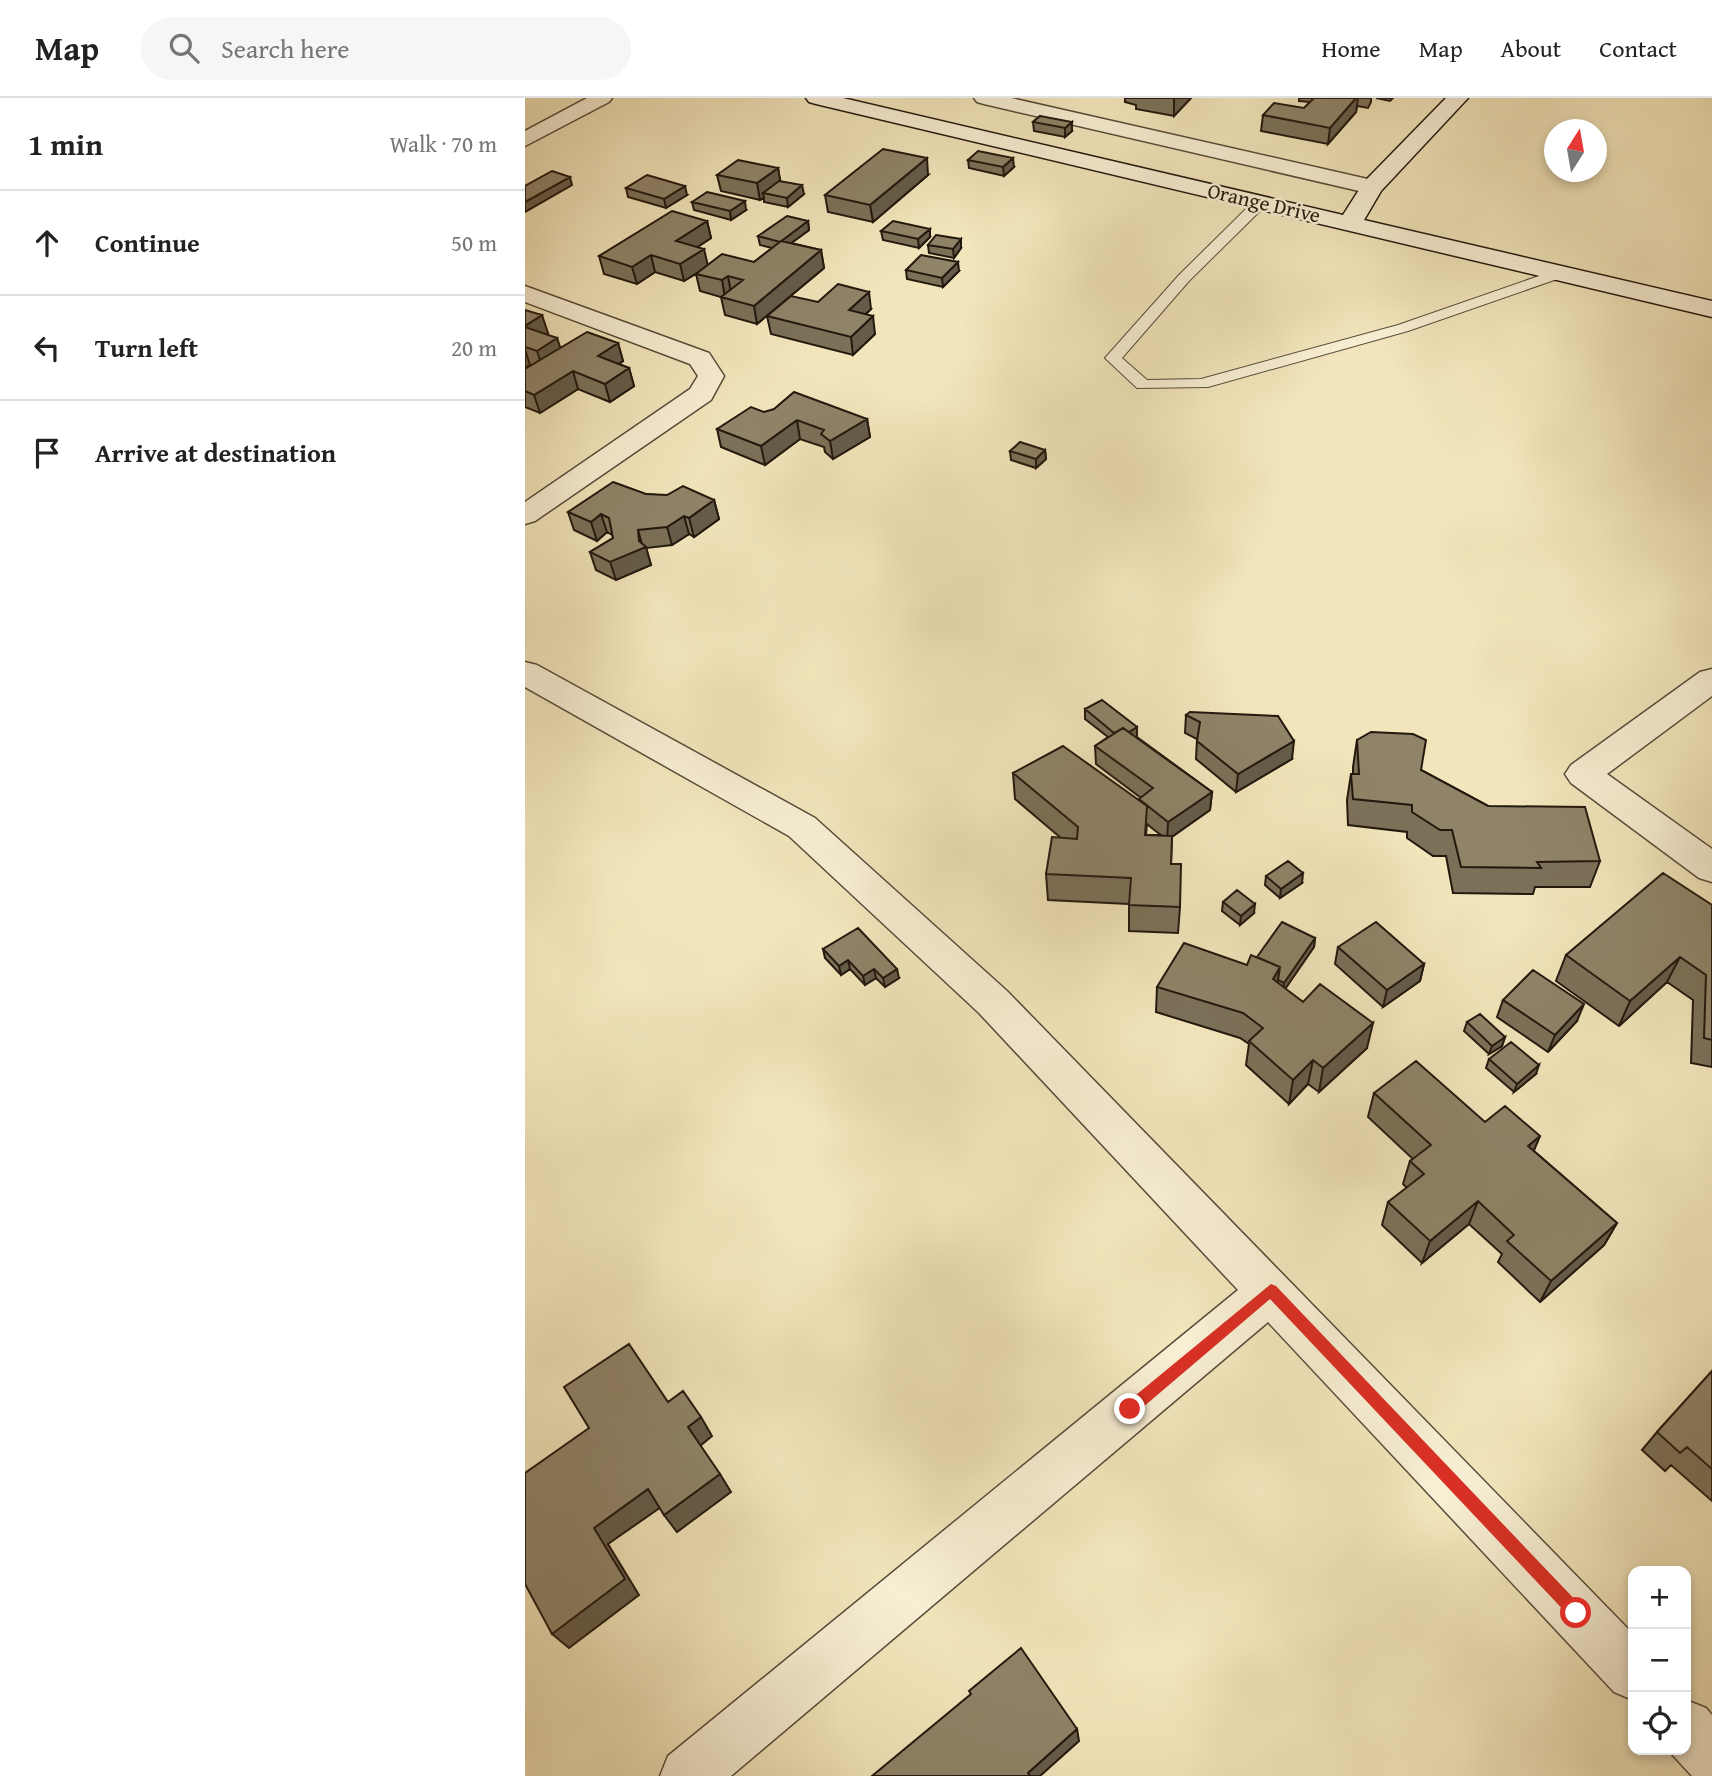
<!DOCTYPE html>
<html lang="en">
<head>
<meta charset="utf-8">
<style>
  :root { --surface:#fff; --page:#f6f6f6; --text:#222; --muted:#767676; --line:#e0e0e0 }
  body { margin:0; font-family:"Gentium Book Plus",serif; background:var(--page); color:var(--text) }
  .controls { position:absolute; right:21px; bottom:21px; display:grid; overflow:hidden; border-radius:14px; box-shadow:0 4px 10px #0003 }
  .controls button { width:63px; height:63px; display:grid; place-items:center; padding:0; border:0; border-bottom:2px solid var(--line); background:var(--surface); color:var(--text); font:35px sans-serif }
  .compass { position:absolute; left:1019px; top:21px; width:63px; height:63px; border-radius:50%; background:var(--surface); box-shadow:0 4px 10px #0003; rotate:11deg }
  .stop { position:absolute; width:21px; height:21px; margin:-16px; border:5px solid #d93025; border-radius:50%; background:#fff }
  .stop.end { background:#d93025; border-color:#fff; box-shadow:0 2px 7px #0008 }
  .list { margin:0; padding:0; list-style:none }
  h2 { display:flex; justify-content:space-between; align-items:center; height:91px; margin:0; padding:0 28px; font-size:30px }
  h2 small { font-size:23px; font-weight:400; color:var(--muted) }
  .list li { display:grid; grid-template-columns:46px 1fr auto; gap:21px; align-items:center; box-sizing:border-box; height:105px; padding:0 28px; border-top:2px solid var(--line) }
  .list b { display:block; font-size:26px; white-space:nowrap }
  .list em { font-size:23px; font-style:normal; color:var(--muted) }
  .icon { flex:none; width:38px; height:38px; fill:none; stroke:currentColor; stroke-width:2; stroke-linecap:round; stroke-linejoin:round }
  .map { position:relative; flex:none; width:1187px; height:1678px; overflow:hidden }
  header { display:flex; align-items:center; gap:42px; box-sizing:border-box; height:98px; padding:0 35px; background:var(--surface); border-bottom:2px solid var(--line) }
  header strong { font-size:33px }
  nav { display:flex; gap:38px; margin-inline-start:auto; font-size:24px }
  .search { width:490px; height:63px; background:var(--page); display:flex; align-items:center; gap:18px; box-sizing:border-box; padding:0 24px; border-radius:38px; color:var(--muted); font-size:26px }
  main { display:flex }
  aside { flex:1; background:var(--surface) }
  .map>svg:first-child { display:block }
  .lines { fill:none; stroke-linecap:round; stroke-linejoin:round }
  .lane-casing { stroke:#574b39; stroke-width:2 }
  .street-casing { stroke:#574b39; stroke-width:3 }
  .secondary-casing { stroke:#23180e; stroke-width:3 }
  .lane { fill:#f7eed3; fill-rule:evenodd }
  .street { fill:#f7eed3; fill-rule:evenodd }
  .secondary { fill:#f7eed3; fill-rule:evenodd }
  .wall { fill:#7b7159; stroke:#23180e; stroke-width:2; fill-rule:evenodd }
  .shaded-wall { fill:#645c49; stroke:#23180e; stroke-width:2 }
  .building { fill:#8f8368; stroke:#23180e; stroke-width:2 }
  .route { fill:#d93025 }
  .labels { text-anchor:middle; stroke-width:5; stroke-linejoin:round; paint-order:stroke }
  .far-street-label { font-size:21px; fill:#23180e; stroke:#f7eed3 }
</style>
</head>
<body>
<header>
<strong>Map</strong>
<div class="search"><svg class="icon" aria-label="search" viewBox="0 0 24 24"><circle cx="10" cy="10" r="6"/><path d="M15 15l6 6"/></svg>Search here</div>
<nav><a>Home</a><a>Map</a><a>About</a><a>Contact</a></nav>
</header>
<main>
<aside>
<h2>1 min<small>Walk · 70 m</small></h2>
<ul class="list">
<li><svg class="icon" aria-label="ahead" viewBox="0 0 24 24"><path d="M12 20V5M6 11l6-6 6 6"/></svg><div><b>Continue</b></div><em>50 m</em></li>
<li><svg class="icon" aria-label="left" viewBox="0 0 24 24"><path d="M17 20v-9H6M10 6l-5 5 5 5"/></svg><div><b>Turn left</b></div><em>20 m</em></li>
<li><svg class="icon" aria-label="arrive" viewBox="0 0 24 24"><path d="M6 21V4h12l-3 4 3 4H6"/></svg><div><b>Arrive at destination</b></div></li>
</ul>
</aside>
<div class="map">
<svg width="1187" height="1678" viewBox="0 0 1187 1678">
  <rect width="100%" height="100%" fill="#f2e5bb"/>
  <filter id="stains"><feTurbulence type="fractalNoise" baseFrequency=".00286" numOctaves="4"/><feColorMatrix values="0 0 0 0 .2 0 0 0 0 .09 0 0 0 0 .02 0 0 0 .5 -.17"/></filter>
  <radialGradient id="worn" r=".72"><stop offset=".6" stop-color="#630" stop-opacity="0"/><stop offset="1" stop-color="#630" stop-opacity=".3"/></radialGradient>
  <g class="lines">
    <g class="lane-casing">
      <path id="lane" d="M736,100l5,1v6l-77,76 -67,77 25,22 54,-1 197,-54 158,-55 5,-1 7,4 -2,3 -158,55 -200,56 -71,1 -32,-30 74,-83 77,-76z"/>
    </g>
    <g class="street-casing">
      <path id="street" d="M62,0h25l-3,4 -84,44v-15z
        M449,0h37l361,82 8,2 3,5 -3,5 -8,2 -388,-90 -7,-2z
        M0,188l184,67 15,23 -13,24 -176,121 -10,3v-22l165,-113 8,-13 -8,-12 -165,-62z
        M0,564l12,3 278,153 192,173 626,643v66l-19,-8 -346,-370 -537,454h-71l8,-20 570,-466 -259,-277 -190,-177 -264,-149z
        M1187,571v27l-105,78 105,75v33l-13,-4 -128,-95 -6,-9 6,-9 129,-93z
        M1161,1602l20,8 6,7v61h-20l-24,-26h18z"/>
    </g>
    <g class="secondary-casing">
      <path id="secondary" d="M281,0h37l500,117 21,-33 82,-84h22l-87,93 -17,29 348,81v16l-896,-213 -7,-2z"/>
    </g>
    <use href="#lane" class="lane"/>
    <use href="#street" class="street"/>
    <use href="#secondary" class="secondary"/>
  </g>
  <path class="wall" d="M600,0h66l-17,18 -38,-7v-4l-11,-3z
    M774,0h72v4l-3,6 -11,-2 -1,6 -28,32 -67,-13 2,-16 41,-7 6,-6 -11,-1z
    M851,0h17l-3,3z
    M515,18l32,15 -7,6 -31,-6 -1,-9z
    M443,62l46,7 -10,9 -35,-8z
    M253,70l2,13 24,13 -16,13 -24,-5v-4l-4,2 -39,-9 -4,-16z
    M403,77l-55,47 -45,-10 -3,-17z
    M101,90l61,7 -21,13 -38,-11z
    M167,104l54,8 -15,10 -37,-10z
    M182,123l4,17 -14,9 10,18 47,-3 18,-14 -12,-3 -2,-9 50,-15 1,9 -18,13 30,7 3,18 -67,56 -32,-9 -4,-18 -21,-6 -4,-17 -12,7 -29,-9 -18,12 -33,-10 -5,-18z
    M356,133l49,6 -11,11 -36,-8z
    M403,147l33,3 -7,10 -25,-5z
    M381,172l53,1 -16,16 -36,-8z
    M293,204l53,7 -5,5 9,20 -22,21 -82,-21 -4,-18z
    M0,212l23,23 -2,2 11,3 3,10 58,-5 5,18 -4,3 10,4 5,18 -24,16 -32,-13 -38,24 -15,-6v-38l6,-4 -6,3z
    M239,314l103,7 3,18 -37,22 -8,-7 -1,-5 -24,-8 -35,26 -44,-18 -4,-18z
    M520,352l1,9 -10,9 -25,-8 -1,-9z
    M121,396l68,6 5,19 -25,18 -5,-3 -17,11 -26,3 5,17 -35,15 -20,-10 -6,-18 23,-14 -1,-3 -5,-3 -10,9 -23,-11 -6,-18z
    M560,611l52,28 75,55 -2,18 -38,27 -1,27 9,43 -2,26 -49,-2v-27l-81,-4 -2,-26 15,-36 -46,-39 -2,-26 125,27 3,-2 -45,-34 -1,-18 13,-9 -23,-18zM622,726l6,5 8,6h-15z
    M661,617l106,44 -56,33 -40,-33 1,-20 -12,-6z
    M832,642l64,30 67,36 112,55 -10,26h-55l-2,7 -80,-1 -7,-37h-13l-26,-18v-6l-59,-7 -1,-25 4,-26h2v-7z
    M741,778l36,7 -22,15 -15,-13z
    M698,804l31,11 -14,12 -18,-14z
    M1187,807v162l-21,-4 2,-63 -26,-18 -48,44 -63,-45 10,-26z
    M790,840l-1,9 -29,42 82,59 -48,44 -11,-8 -19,20 -43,-39 3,-21 -9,-6 -84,-26 1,-25 90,-22 10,-8z
    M813,849l86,17 -4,17 -37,26 -48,-43z
    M298,851l76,29 -14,9 -9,-9 -11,7 -15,-16 -9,6 -16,-17z
    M978,902l74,21 -29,31 -51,-35z
    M942,924l38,15 -3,9 -13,8 -25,-23z
    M964,961l47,15 -22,18 -28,-24z
    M849,995l111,29 49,29 83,72 -13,22 -64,57 -42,-40 4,-8 -33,-30 -47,39 -40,-38 6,-23 19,-14 -4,-4 7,-23 3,-2 -45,-42z
    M1187,1273v130l-41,-36 -6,6 -23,-21 15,-18z"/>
  <path class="shaded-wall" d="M650,0h16l-17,18v-17z
    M831,0h2l-2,14 -28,32 2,-16z
    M547,24v9l-7,6v-9z
    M402,60l1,17 -55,47 -3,-17z
    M488,60l1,9 -10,9 -1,-9z
    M253,70l3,17 -18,8 1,5 -4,2 -3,-17z
    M45,79l2,8 -47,27v-10z
    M277,87l2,9 -16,13 -1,-9z
    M160,88l2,9 -21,13 -2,-9z
    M220,103l1,9 -15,10 -1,-9z
    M182,123l4,17 -30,20 -5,-17z
    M283,123l1,9 -27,20 -2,-8z
    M405,131v8l-11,11 -1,-9z
    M436,141v9l-7,10 -1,-9z
    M179,151l4,17 -24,15 -4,-17z
    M296,152l3,18 -67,56 -3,-18z
    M126,157l4,17 -18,12 -5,-17z
    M433,164l1,9 -16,16 -1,-9z
    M203,178l3,17 -6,5 -3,-18z
    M344,194l2,17 -20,19 -2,-18z
    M17,217l6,18 -18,12 -5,-15v-4z
    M348,218l2,18 -22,21 -2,-18z
    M32,240l6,18 -20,13 -6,-18z
    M93,245l5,18 -20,13 -5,-18z
    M0,251l5,16 -5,3z
    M104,270l5,18 -24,16 -5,-18z
    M48,273l5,18 -38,24 -6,-18z
    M342,321l3,18 -37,22 -3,-18z
    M272,322l3,19 -35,26 -4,-19z
    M520,352l1,9 -10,9v-9z
    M189,402l5,19 -25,18 -5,-19z
    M76,416l6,18 -10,9 -6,-19z
    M159,418l5,18 -17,11 -5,-18z
    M113,432l5,18 3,-1 5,18 -35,15 -6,-18 29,-21z
    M612,629v10l-18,10v-9z
    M769,643l-2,18 -56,33 2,-18z
    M687,694l-2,18 -43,30 1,-18z
    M778,775l-1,10 -22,15 1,-9z
    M730,806l-1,9 -14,12 1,-9z
    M790,840l-1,9 -31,45 1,-9z
    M1155,859l-13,25 -48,44 11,-25z
    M323,862l2,9 -9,6 -2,-9z
    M899,866l-4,17 -37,26 4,-17z
    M755,869l-4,25 -3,-13z
    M349,871l2,9 -11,7 -2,-9z
    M372,871l2,9 -14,9 -2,-9z
    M1059,906l-7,17 -29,31 7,-17z
    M848,925l-6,25 -48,44 4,-24z
    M980,939l-3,9 -13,8 3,-8z
    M788,962l-5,24 -19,20 4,-24z
    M1014,967l-3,9 -22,18 3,-8z
    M1015,1038l-10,24 -2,-14z
    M953,1103l-9,23 -47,39 8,-22z
    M1092,1125l-13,22 -64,57 11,-21z
    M176,1319l11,19 -12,10 -12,-19z
    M195,1376l11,18 -54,40 -13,-17z
    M123,1391l13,18 -53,37 31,51 -70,53 -17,-14 42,-106z
    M552,1631l2,12 -39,35h-11l-1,-3z"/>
  <path class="building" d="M789,0h42l-26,30 -67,-13 11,-12 30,5z
    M515,18l32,6 -7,6 -32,-6z
    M358,51l44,9 -57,47 -45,-10z
    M453,53l35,7 -10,9 -35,-7z
    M213,62l40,8 -21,15 -40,-8z
    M27,73l18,6 -45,25v-16z
    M122,77l38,11 -21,13 -38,-11z
    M254,83l23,4 -15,13 -24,-5z
    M182,94l38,9 -15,10 -38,-9z
    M147,113l35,10 -31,20 28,8 -24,15 -29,-9 -19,12 -33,-11z
    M262,118l21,5 -28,21 -22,-6z
    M368,123l37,8 -12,10 -37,-8z
    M411,137l25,4 -8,10 -25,-4z
    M256,143l40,9 -67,56 -33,-9 22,-17 -15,-4 -6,4 -26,-6 26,-20 32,8z
    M396,157l37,7 -16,16 -36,-8z
    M313,186l31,8 -20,18 24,6 -22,21 -84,-21 24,-20 27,6z
    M0,212l17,5 -17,11z
    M0,229l32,11 -20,13 -12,-4z
    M62,234l31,11 -20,13 31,12 -24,16 -32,-13 -39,24 -9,-4v-22z
    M269,294l73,27 -37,22 -9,-7 3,-4 -27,-10 -36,26 -44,-17 34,-22 13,5 10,-3z
    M495,344l25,8 -9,9 -26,-8z
    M88,384l33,12 21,1 16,-9 31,14 -25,18 -5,-2 -17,11 -29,3 1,11 7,6 -36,15 -20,-10 23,-14 -4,-20 -8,-4 -10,8 -23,-10z
    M577,602l35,27 -8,5 -6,-4 -9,5 -29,-24z
    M665,614l88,4 16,25 -56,33 -41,-33 3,-19 -14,-7z
    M598,630l89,64 -44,30 -29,-23 14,-11 -58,-42z
    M846,634l42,2 13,6 -5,30 67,36 97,1 15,54 -63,1 4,6 -80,-1 -9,-37h-12l-28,-18v-7l-59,-6 -2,-25h8l-2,-34z
    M538,648l84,60 -2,29 27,1 -1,28h10l-1,43 -51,-2 2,-27 -85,-4 6,-37 25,2 1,-12 -65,-54z
    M763,763l15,12 -22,16 -15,-13z
    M1138,775l49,32v135l-8,-2 2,-63 -26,-18 -50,44 -64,-46z
    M712,792l18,14 -14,12 -18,-14z
    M757,824l33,16 -31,45 -6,-3 2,-13 -23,-10z
    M851,824l48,42 -37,26 -49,-43z
    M333,830l39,41 -14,9 -9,-9 -11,7 -15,-16 -9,6 -16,-17z
    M659,845l63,22 4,-10 29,12 -7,12 30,23 17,-18 53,39 -50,45 -10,-8 -20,20 -44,-39 14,-13 -20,-15 -86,-26z
    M1008,872l51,34 -29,31 -52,-35z
    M955,916l25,23 -13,9 -25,-24z
    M986,944l28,23 -22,19 -28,-25z
    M891,963l69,61 20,-16 35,30 -12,10 89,77 -66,58 -44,-40 7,-6 -36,-34 -48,40 -42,-39 36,-28 -14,-13 21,-16 -57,-52z
    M104,1246l39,58 15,-11 18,26 -13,10 32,47 -56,41 -16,-26 -54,39 31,51 -73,55 -27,-50v-111l64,-45 -25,-41z
    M1187,1273v98l-25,-22 -7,6 -23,-21z
    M496,1550l56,81 -49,44 2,3h-158l99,-82 -2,-3z"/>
  <path class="route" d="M746,1186l5,2 306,321 2,6 -2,5 -6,2 -5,-2 -301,-319 -135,115h-10v-10z"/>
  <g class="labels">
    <g class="far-street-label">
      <text transform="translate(739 105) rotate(13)" y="7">Orange Drive</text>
    </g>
  </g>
  <rect width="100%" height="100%" filter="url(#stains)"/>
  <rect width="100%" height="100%" fill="url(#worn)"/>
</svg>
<div class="controls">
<button>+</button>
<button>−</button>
<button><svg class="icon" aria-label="locate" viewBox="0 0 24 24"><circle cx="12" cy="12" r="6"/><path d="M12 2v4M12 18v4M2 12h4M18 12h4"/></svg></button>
</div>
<svg class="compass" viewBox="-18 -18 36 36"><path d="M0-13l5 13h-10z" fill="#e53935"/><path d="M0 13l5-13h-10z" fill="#767676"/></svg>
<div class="stop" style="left:1051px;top:1515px"></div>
<div class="stop end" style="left:605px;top:1311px"></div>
</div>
</main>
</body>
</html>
